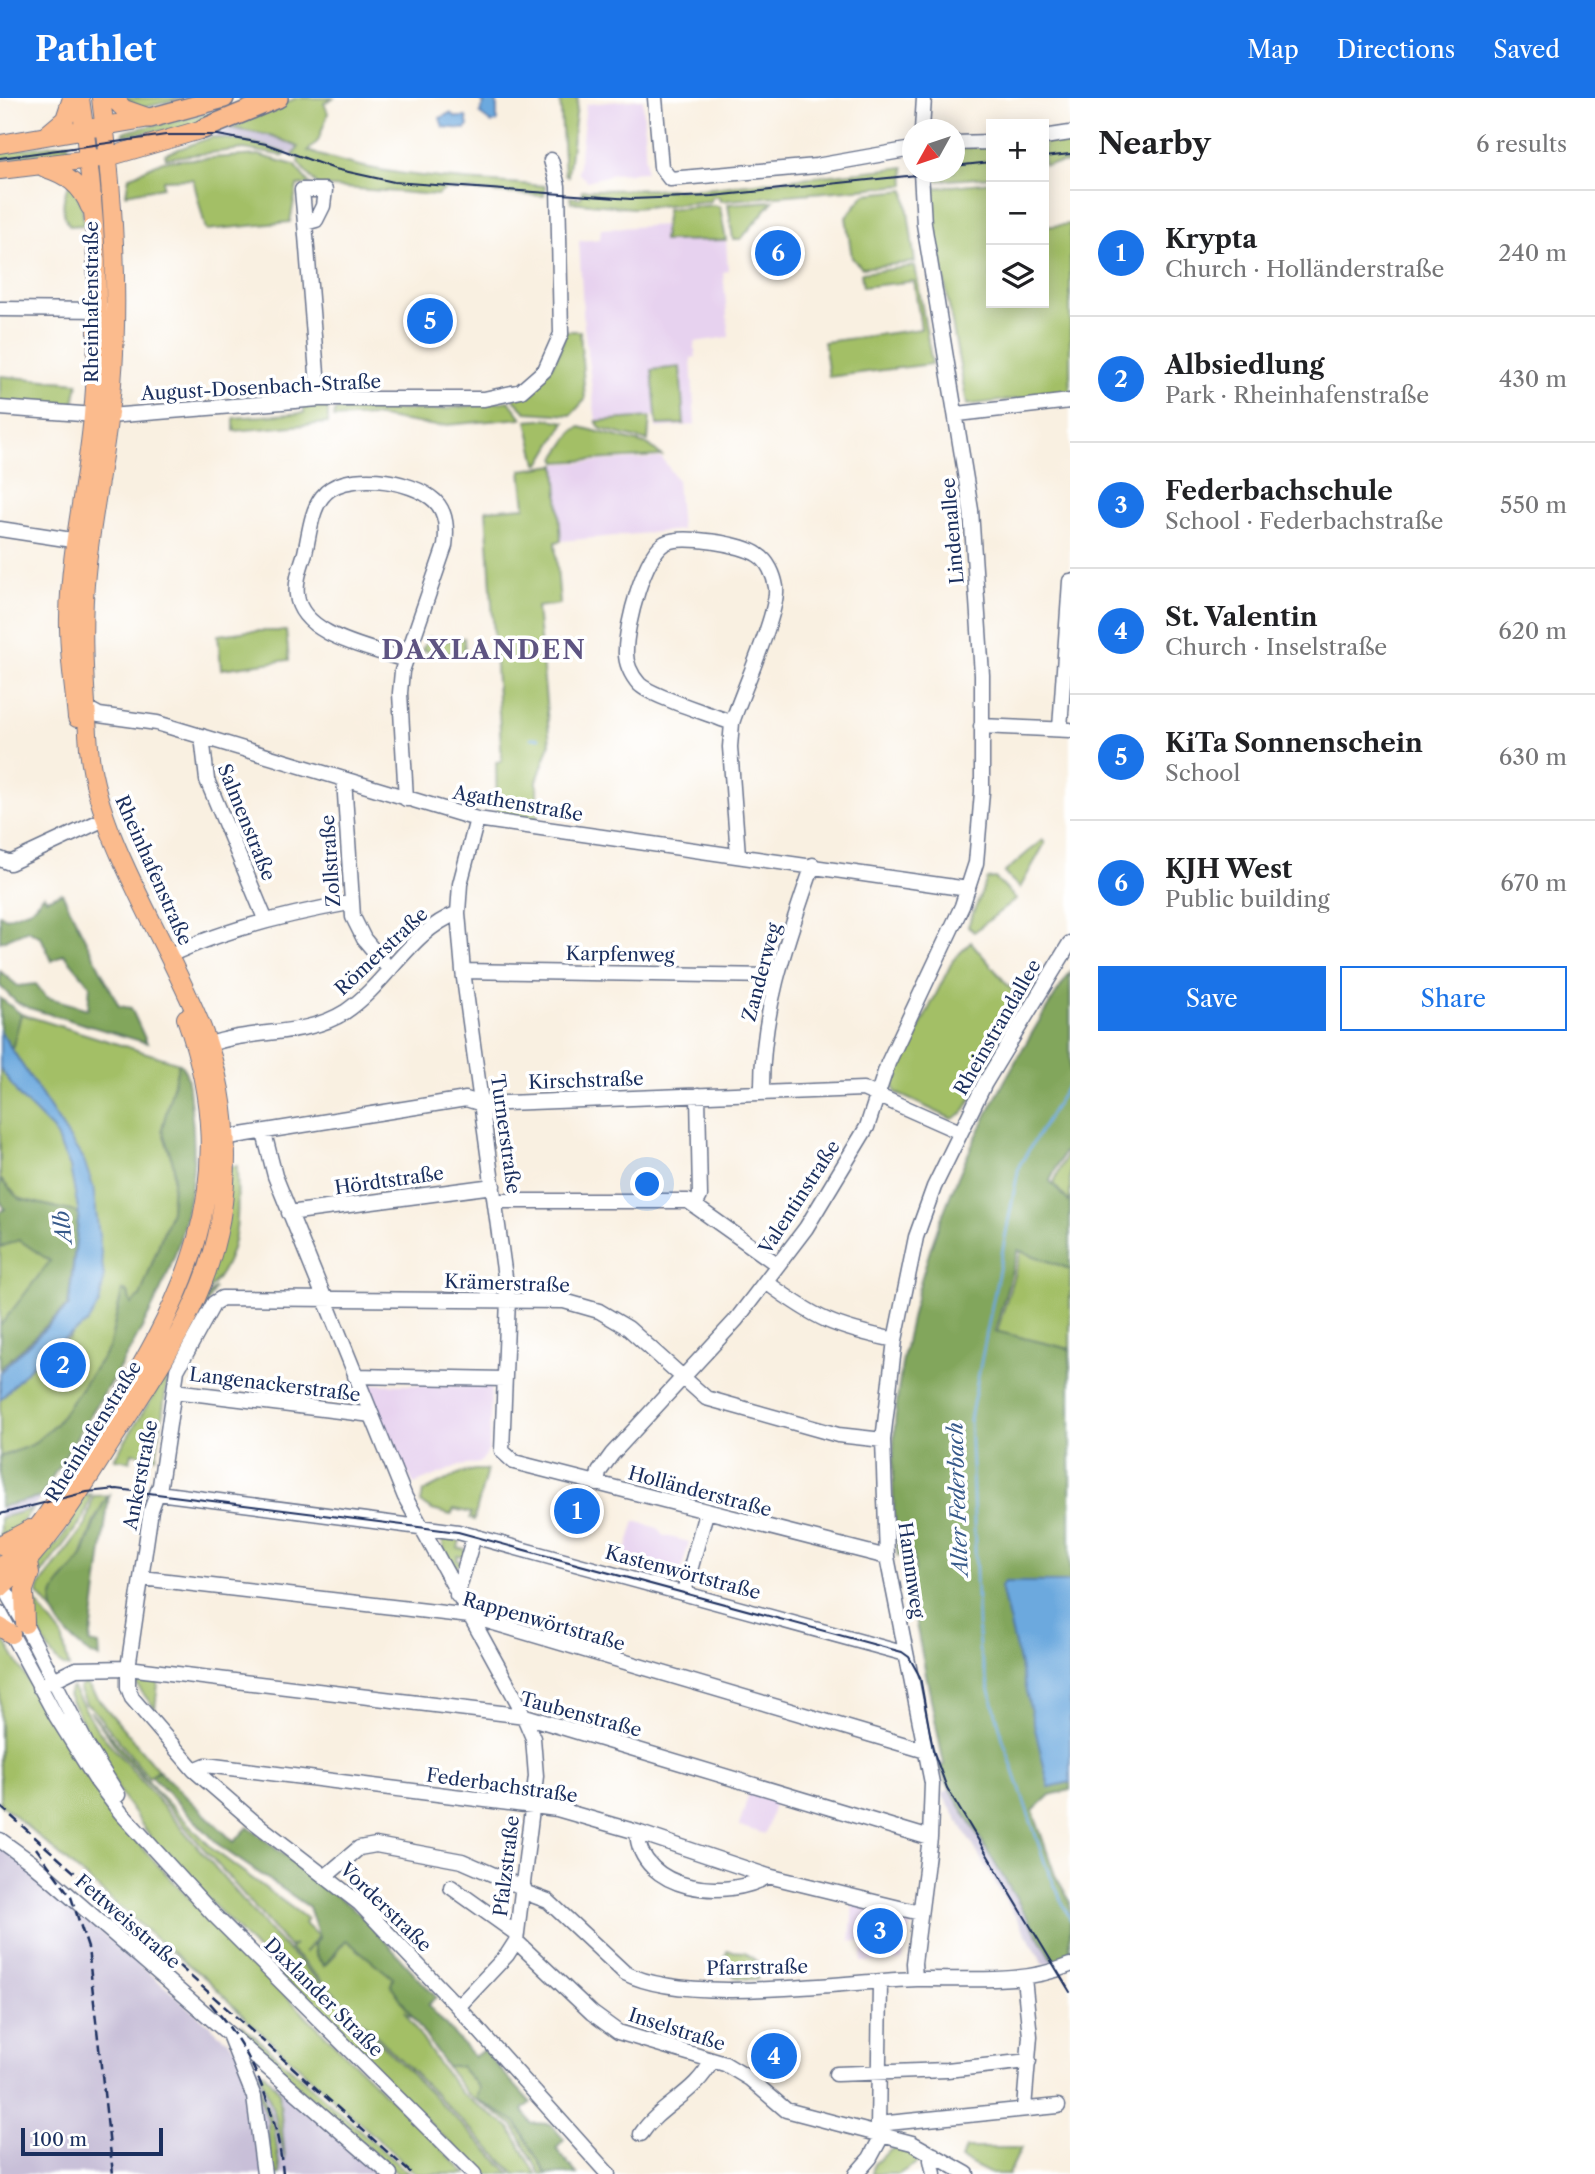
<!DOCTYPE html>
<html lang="en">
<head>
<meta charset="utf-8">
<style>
  :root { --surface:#fff; --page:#f2f2f2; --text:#202124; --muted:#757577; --line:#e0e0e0; --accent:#1a73e8 }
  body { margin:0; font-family:"Libre Caslon Text",serif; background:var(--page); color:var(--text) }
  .controls { position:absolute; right:21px; top:21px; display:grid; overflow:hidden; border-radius:0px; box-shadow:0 4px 18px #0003 }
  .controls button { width:63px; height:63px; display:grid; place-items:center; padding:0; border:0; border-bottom:2px solid var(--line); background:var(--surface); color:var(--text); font:35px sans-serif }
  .compass { position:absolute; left:902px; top:21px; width:63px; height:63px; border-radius:50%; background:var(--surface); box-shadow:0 4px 18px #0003; rotate:230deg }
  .scale { position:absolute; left:21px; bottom:18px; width:142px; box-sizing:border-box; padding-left:7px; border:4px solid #1b2f5e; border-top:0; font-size:19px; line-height:24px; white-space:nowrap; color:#1b2f5e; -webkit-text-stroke:5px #fff; paint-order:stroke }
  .you { position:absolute; left:648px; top:1087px; width:24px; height:24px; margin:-18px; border:5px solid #fff; border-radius:50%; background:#1a73e8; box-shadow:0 0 0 10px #1a73e833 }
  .badge { display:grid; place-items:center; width:46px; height:46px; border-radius:50%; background:var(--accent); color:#fff; font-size:23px; font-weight:700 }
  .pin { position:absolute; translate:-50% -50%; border:4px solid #fff; box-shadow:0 2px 7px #0006 }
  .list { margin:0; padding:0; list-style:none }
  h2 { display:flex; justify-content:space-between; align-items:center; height:91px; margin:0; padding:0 28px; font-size:30px }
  h2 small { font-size:23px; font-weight:400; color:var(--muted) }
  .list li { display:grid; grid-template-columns:46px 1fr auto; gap:21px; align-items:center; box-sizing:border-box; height:126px; padding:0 28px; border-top:2px solid var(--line) }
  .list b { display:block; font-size:26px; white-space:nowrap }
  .list p { margin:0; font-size:23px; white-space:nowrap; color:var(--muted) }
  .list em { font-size:23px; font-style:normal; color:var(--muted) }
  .actions { display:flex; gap:14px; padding:21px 28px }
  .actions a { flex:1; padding:16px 0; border:2px solid var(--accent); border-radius:0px; text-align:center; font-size:24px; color:var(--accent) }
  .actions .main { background:var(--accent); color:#fff }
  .icon { flex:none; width:38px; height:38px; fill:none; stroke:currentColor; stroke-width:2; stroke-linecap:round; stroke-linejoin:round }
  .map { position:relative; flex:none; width:1070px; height:2076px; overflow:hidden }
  header { display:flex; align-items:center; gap:42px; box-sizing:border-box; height:98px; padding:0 35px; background:var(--accent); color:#fff }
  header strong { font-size:33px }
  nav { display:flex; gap:38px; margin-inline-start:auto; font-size:24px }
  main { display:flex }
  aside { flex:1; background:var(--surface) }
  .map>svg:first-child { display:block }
  .built { fill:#e7d2ef }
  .industrial { fill:#c8bfd8 }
  .green { fill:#a3bf66; stroke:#5f7762; stroke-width:2 }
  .forest { fill:#82a65b; stroke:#4e6a5c; stroke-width:2 }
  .water { fill:#6ca9de; stroke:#446c9e; stroke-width:2 }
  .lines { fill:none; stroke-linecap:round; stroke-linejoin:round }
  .stream { stroke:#6ca9de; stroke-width:2.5 }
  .minor-casing { stroke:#69738c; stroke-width:17 }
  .major-casing { stroke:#69738c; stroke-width:20 }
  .highway-casing { stroke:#69738c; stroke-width:22 }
  .minor { stroke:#fff; stroke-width:14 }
  .major { stroke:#fbbb8d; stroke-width:18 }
  .highway { stroke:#fbbb8d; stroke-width:19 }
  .tram { stroke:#1b2f5e; stroke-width:2 }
  .rail { stroke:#1b2f5e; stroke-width:2.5; stroke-dasharray:10 5; stroke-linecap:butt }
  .labels { text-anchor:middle; stroke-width:7; stroke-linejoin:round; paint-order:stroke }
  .street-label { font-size:19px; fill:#1b2f5e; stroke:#fff }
  .water-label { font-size:21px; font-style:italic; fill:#375a8b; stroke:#fff }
  .district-label { font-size:26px; font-weight:bold; letter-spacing:2px; fill:#5e5482; stroke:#fff }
</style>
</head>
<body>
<header>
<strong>Pathlet</strong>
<nav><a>Map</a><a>Directions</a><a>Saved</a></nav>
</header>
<main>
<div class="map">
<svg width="1070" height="2076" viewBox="0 0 1070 2076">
  <rect width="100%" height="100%" fill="#fff"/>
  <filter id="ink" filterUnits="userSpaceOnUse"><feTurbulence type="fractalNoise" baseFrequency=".0143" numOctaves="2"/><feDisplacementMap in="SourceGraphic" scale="14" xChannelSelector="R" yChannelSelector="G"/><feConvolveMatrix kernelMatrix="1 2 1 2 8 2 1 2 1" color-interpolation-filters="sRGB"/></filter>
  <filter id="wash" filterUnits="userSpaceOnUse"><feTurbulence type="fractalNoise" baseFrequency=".00686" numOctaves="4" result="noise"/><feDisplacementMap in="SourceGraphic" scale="28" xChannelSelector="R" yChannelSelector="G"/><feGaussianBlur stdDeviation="1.57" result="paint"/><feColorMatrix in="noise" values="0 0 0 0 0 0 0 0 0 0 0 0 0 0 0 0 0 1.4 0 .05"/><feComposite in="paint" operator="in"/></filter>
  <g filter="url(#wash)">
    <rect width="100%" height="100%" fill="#f9f0e1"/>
    <path class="built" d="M643,1l3,73 -33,2 -26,7 -9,-8 8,-69z
      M664,127v16l62,-1 2,31 -5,1 6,65 -35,5 2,15 -5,1 4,67 -39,3 -1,-12 -59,5 -12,-94 -5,-86 21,-2 1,-10z
      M662,360l15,22 4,50 -120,11 -5,-77z
      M369,1286l122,3 -2,63 -9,13 -21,3 -45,18 -26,-46 -21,-52z
      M635,1423l23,7 4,7 27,7 -11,41 -57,-16z
      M750,1691l26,9 -11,36 -26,-8z
      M853,1805l59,16 -10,41 -40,2 1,-20 -13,-1z"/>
    <path class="industrial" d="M230,30l43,8 24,10 -5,9 -42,-13 -38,-5z
      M41,1399l-9,12 -32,9v-11z
      M950,1691l61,101 44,73 -11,1 -102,-170z
      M0,1748l5,3 377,325h-382z"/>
    <path class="green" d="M124,0h60l-42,10z
      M256,0l-62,29 -71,8v-3l96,-21z
      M296,0h37l-9,5 4,10 -10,28 -10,10c76,28 157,28 237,35l-1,10 -98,-7 -9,6 -119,-9 -20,-23 1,-5 -6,-2 5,-9 -25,-11 -43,-8z
      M560,0h18l-10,78 -3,-2z
      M212,39l38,5 36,11 -2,3 -40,-7 -78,9 -1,-4z
      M1070,40v24l-26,3v-23z
      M68,45l1,7 -69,10v-8z
      M991,48v31l-57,4 -1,-9h21l1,-24z
      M258,57l36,10 16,19 -13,2 -7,36 -84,8 -13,-51 -30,1v7l-37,7 3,-17 34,-16z
      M904,69l1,18 -185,16 -1,-4h-7l-1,4 -78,7 -62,-6 -1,-5 11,1 1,-8 119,-1z
      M71,84l11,23 2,20 -14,1c-10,-12 -8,-32 1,-44z
      M991,84v121h53v-76l26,-3v169l-103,12 -31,-170 -3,-47z
      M905,92l10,72 -53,6 -10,-10 -6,-41 19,-23z
      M773,103l-32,38h-8l-5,-35z
      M714,107l6,2 6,33 -63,1 4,-32z
      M915,168l17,98 -103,13 -5,-35 97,-13 -7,-48 -51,6 -2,-14z
      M565,233h15l5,69 -14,15 -45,-3 -13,-13c30,-22 45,-30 52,-68z
      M680,269l4,57 -27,1 -5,-55z
      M0,278l78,7 -5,26 -73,-7z
      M509,303l13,17 -86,8 -63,-10 -39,2 1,-8h101z
      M328,306v19l-94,8v-13l70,-5v-7z
      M650,319l-2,24 -47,-12 -5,-8z
      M549,321l16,3 -25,42h-3l-10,-43z
      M580,329l69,18 13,11 -105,6 -2,-4 19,-28z
      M556,367l5,76 -6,1 5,62 -23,3 13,137 -13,37 1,38 -41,-5 -1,-52 6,-1 -16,-251 39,-3 -4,-37z
      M249,533h37l3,29 -68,9 -3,-34z
      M429,539l8,5 27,-4 1,13 -27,3 -16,-4z
      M1042,742l3,3 -25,45 -16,-15z
      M995,780l21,21 -42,33 -6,-6 19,-47z
      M971,844l51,60 -58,110 -12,7 -56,-26 -4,-10 61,-123z
      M21,916l158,49 -17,66 12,37 -3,45 -31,86 -9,8 -9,-14 -13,57 -53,76 -24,21 -32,12v-57l44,-48 25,-14 35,-59 -11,-92 -9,-26 -72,-112z
      M0,970l20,29 33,33 17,37 9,46 -59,-14 -20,-20z
      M1067,1055l3,1v49l-17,-19z
      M230,1068h7c1,54 5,92 -36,132z
      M19,1142l32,21 -51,65v-79z
      M1021,1153l49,18v80l-73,-17z
      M215,1190l-47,88 -12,81 -24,-4 -2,8 -16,-2 49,-79 40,-80z
      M474,1372h13l-13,50 -4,-2 1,-5 -17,-4 -3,6 -19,-5 -11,-7 2,-11 35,-18z
      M91,1396l-8,25 -50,66 1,-15 33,-39 17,-36z
      M108,1397l-13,24 -16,43 -19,20 -7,14v16l-15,-18 1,-7 47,-63 7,-28z
      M32,1411l-13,17 -19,12v-20z
      M442,1440l18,3 -2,7 8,2 -2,7 -6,-1 -1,4 5,2 -7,6 5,2 -2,5 -14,-26z
      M30,1497l32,41 7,32c-20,-3 -39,-55 -39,-73z
      M0,1535l77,130 65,85 85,90 240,236h-51l-174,-159 -33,-34 -47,-37 -162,-141z
      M137,1577l22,2 -4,32 -20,-26z
      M85,1585l73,87 -9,8 -57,-70 -6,-4 -7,-16z
      M72,1589l25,42 175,205 239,240h-30l-194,-192 -133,-140 -31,-44 -55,-103z
      M90,1613l68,82 57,58 92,68 -3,4 14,13 -14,17 9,-9 2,11 9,11 12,-12 1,-8 14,-12 27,19 41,61 -7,3 -8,-6 34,52 24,31 48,34 26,46h-21l-225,-225 5,-5 -6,3 -169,-195z
      M727,1853l18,1 15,12 -3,16 -22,-3 -11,-11z
      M242,1927l167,149h-11l-158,-138z
      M446,1968h14l19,22 -3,11 40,23 30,52h-6l-27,-49 -47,-32z
      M259,1974l5,1 15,18 6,69 -11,-49z
      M255,1976l19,53 6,47h-10l-2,-54 -16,-45z
      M893,2050l13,1 17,10 -24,15h-27l2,-10z
      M965,2050h56l-12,26h-18l-30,-15z"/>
    <path class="forest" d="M62,795l57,113 12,2 16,35 -118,-35 -13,-6 -16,-16v-15l18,15 18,-2 10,13 42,12 2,-24 -26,-31 -12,7 -11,-24 -13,-7 -28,12v-28l6,4 25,-9 13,-14 2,4z
      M1070,874v182l-6,-2 -14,29 20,22v66l-52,-19 -23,81 75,18v233h-66l45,205 21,-5v8l-20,5 -17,16 22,64 15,26v56l-15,6 -105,-174 -11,-23 5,-1 -38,-191 9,-3 -2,-17 -15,2c-27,-218 56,-406 172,-584z
      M0,900l21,16 -9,35 -12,-18z
      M179,965c11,8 10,32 12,45 21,152 -81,265 -150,389l-41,10v-50l32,-12 24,-21 53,-76 13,-57 6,1 3,12 9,-7 31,-86 3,-45 -12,-37z
      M0,1081l20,20 59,14 -11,92 -68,64v-43l50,-65 -31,-21 -19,7v-35l5,-3 -5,-8z
      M109,1397l-19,148 9,2 1,13c-21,-7 -56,-41 -46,-65 7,-16 21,-24 29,-39 9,-20 13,-42 26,-59z
      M158,1672l76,72 14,-15 112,87 76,83 -8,8 46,52 9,-7 48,53 -8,7 8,13 20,1 13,16 -8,9 21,25h-31l-30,-52 -40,-23 3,-11 -19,-22h-14l-55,-81 2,-7 -47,-38 -22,26 -8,-12 -2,-10 5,-7 -10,-30 -87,-59 -71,-72z"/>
    <path class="water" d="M476,0h21v24l-5,1 -12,-9 4,-11z
      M450,15l6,4h10l2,9 -3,3 -22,-2 -3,-9z
      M0,933l84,130 9,26 11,92 -5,25 -12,19 -43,29 -44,48v-28l69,-66 10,-93 -9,-46 -17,-37 -33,-33 -20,-29z
      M1004,1484h66v200l-21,5 -48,-200z"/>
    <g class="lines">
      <path class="stream" d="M531,640h8
        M1070,984l-51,84 -49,253 9,231 23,86 44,130 24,53"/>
    </g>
  </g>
  <g filter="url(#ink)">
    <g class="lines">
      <g class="minor-casing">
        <path id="minor" d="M655,0l6,69 9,12 146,-13 96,-17
          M922,32l2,-32
          M1044,39l26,-4
          M954,45l37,-1
          M302,92h23l-2,16 -7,14 -11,3z
          M305,125l14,176
          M0,211l106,1
          M0,310l109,8 210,-17h165l37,-8 24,-21 16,-36 -3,-148 -7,-26
          M958,316l112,-13
          M0,431l85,13
          M405,562c-33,-12 -104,-24 -108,-65 -2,-14 4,-29 8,-42 4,-17 6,-42 17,-56 20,-28 90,-18 113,4 12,12 12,29 10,45l-43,125 -2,22 6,106
          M79,606l20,11 58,8 320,96 491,70
          M732,625c9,-29 47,-111 44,-136 -2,-12 -8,-26 -18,-32 -15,-11 -77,-21 -93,-12 -21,11 -39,83 -39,107 -1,12 5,25 13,34 13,13 72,30 93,39l-2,24 8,108
          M981,628l89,4
          M1060,630l10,-147
          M202,638l5,44 59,141
          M344,681l9,138 11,22 26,31
          M477,721l-17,65 -2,29 5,58 45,328 -6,152 12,11 373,95
          M0,761l10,4 88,-41
          M168,858c57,-27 120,-42 181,-53
          M463,873l312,5
          M208,947c44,-17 96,-7 137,-33 42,-28 66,-82 113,-99
          M762,993c-1,-80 25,-151 51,-226
          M264,1035l11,43 130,321 113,206 15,35 3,38 -20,165 -9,14 -49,52
          M216,1041l250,-40 16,5 381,-15 97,43
          M495,1103h193l90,64
          M695,1107l5,-9 -2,-101
          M289,1115l204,-27
          M766,1184c50,37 68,45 129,58
          M355,1278l149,3
          M174,1293l198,24
          M597,1386l2,-12 13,-18 124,-134 70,-92 61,-101 21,-64 74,-157 14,-43 6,-71v-117l-11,-165 -47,-286 -3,-52
          M158,1395l300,39 448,122
          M142,1480l328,38 456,135
          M0,1484l25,42 63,123 30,48
          M684,1494l22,-79
          M457,1497l17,-59
          M0,1515l56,103 40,64 25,33 93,102 260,259
          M39,1589l37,-18 52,-1 397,48 405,122
          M194,1672l12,-5 351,44 80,23 131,44 152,37
          M637,1734c3,60 90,69 131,44
          M0,1742l32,23 358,311
          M326,1778l33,-28 17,-3 86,16 62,27
          M451,1789l66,47
          M524,1794l24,9 77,72c63,33 219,8 292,6 52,-1 104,6 153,-14
          M516,1843l76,72 26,19 107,32 25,15 36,31 126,33 55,31
          M1024,1880l6,58 -6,72
          M915,1881l-1,-16 16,-125 2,-55 -45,-226 -4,-117 12,-100 21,-103 18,-50 51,-104 85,-140
          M230,1939l24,60 10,77
          M836,1976l111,-4 82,-9
          M878,2026l180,-18
          M878,2033l2,-148
          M641,2036c19,-29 56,-41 71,-74
          M608,2076l-150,-167 -99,-104 -106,-82 -59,-51 -62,-72 -4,-11v-19l23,-158 9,-25 17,-115 37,-67 8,-5 342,3 35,10 29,17 78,70 132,37 45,5
          M856,2076l14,-16 13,-24
          M934,2076l-3,-14 3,-5"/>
      </g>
      <g class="major-casing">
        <path id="major" d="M113,0l11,11 23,8
          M45,38l20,-17 7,-21
          M0,46l150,-26
          M45,70c22,7 36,17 45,39
          M0,72l108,-13 95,-28
          M77,620c-3,-34 -9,-67 -8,-101 1,-67 18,-133 24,-201 9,-106 3,-213 -13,-318
          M0,1447l30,-16
          M0,1470c40,-35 66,-83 95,-127 89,-140 151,-254 91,-423
          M0,1490c49,-43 81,-98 115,-152 31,-49 66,-98 87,-152 32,-80 32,-176 0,-256 -33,-84 -106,-192 -113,-280 -4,-58 -9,-117 -3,-175 6,-63 21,-125 26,-189 8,-95 1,-192 -11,-286
          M25,1526l-1,-34 6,-17 -2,-11
          M0,1529l11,7"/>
      </g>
      <g class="highway-casing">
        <path id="highway" d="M150,20l74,-20
          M203,31l75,-31"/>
      </g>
      <use href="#minor" class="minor"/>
      <use href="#major" class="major"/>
      <use href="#highway" class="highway"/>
      <path class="tram" d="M1044,59l26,-3
        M0,60l166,-23h52l48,9 69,25 59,13 237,17 82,-3 233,-24
        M954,68l37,-4
        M0,1416l87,-22 30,-3 341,43 444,120 7,5 11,20 13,73 14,38 123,204"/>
      <path class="rail" d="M0,1708l412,368
        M36,1750l35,49 17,51 25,226
        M210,1905c43,49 67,107 73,171"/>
    </g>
  </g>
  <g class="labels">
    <g class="street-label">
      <text transform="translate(91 204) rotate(-90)" y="7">Rheinhafenstraße</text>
      <text transform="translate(261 289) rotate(-3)" y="7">August-Dosenbach-Straße</text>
      <text transform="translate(952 433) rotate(-95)" y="7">Lindenallee</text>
      <text transform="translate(518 705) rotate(10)" y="7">Agathenstraße</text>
      <text transform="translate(247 724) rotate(68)" y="7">Salmenstraße</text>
      <text transform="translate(330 763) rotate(-94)" y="7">Zollstraße</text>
      <text transform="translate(154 772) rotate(66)" y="7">Rheinhafenstraße</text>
      <text transform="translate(381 853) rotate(-43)" y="7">Römerstraße</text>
      <text transform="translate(620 856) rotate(1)" y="7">Karpfenweg</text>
      <text transform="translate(761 874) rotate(-75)" y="7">Zanderweg</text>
      <text transform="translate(997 929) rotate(-60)" y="7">Rheinstrandallee</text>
      <text transform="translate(586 982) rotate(-2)" y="7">Kirschstraße</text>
      <text transform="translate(506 1036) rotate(82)" y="7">Turnerstraße</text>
      <text transform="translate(389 1082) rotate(-8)" y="7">Hördtstraße</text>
      <text transform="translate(799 1099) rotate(-57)" y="7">Valentinstraße</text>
      <text transform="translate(507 1185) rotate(2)" y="7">Krämerstraße</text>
      <text transform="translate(275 1286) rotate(7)" y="7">Langenackerstraße</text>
      <text transform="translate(93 1333) rotate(-58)" y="7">Rheinhafenstraße</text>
      <text transform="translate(140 1377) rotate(-79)" y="7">Ankerstraße</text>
      <text transform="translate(700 1393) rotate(15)" y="7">Holländerstraße</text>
      <text transform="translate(912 1472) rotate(82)" y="7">Hammweg</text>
      <text transform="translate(683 1474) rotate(15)" y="7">Kastenwörtstraße</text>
      <text transform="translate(544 1523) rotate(16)" y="7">Rappenwörtstraße</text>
      <text transform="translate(581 1616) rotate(15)" y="7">Taubenstraße</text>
      <text transform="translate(502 1687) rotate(8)" y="7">Federbachstraße</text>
      <text transform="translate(506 1768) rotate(-83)" y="7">Pfalzstraße</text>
      <text transform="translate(386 1809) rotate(44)" y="7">Vorderstraße</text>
      <text transform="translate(128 1823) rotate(41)" y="7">Fettweisstraße</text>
      <text transform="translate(757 1869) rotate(-1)" y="7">Pfarrstraße</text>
      <text transform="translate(324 1899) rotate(45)" y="7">Daxlander Straße</text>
      <text transform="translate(677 1931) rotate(18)" y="7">Inselstraße</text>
    </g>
    <g class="water-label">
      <text transform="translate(63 1129) rotate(-96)" y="7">Alb</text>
      <text transform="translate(958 1401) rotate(-92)" y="7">Alter Federbach</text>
    </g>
    <g class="district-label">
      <text x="484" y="561">DAXLANDEN</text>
    </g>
  </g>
</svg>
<div class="controls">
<button>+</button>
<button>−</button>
<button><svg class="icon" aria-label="layers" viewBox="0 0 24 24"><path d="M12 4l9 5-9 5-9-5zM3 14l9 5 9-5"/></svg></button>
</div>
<svg class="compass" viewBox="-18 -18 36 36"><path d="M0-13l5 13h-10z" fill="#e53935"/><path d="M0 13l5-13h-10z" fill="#757577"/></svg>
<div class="scale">100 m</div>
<div class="you"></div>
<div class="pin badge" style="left:577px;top:1413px">1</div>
<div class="pin badge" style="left:63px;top:1267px">2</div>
<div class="pin badge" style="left:880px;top:1833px">3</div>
<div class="pin badge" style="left:774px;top:1958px">4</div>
<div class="pin badge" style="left:430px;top:223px">5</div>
<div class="pin badge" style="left:778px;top:155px">6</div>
</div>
<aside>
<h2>Nearby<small>6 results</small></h2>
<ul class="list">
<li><span class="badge">1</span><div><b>Krypta</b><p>Church · Holländerstraße</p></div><em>240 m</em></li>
<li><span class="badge">2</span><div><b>Albsiedlung</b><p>Park · Rheinhafenstraße</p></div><em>430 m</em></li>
<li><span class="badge">3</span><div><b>Federbachschule</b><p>School · Federbachstraße</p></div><em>550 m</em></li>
<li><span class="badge">4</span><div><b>St. Valentin</b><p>Church · Inselstraße</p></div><em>620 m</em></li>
<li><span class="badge">5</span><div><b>KiTa Sonnenschein</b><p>School</p></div><em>630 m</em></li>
<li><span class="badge">6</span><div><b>KJH West</b><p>Public building</p></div><em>670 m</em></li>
</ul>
<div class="actions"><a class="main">Save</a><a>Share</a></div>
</aside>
</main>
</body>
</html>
